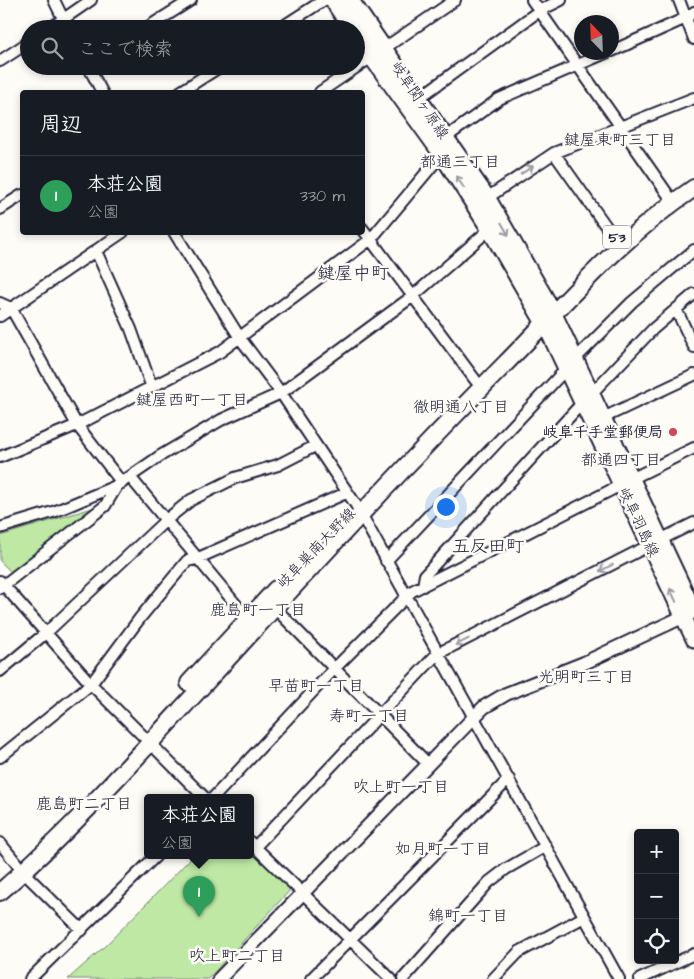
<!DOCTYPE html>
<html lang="ja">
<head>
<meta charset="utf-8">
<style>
  :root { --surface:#171b24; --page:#242831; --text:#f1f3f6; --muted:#9ea1a6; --line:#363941; --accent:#d1495b }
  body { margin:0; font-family:"Architects Daughter","Klee One",sans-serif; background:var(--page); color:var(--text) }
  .controls { position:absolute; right:15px; bottom:15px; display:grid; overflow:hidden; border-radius:5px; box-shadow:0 2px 8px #0003 }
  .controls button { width:45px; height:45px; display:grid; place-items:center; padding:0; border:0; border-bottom:1px solid var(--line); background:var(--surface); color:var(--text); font:25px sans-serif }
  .compass { position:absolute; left:574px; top:15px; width:45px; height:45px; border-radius:50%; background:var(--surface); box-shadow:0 2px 8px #0003; rotate:337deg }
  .you { position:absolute; left:445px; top:506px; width:18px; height:18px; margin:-12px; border:4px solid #fff; border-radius:50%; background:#1a73e8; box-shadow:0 0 0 8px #1a73e833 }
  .badge { display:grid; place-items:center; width:32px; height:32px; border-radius:50%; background:var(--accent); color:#fff; font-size:16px; font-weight:700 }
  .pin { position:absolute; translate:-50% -41px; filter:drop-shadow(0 1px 2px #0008) }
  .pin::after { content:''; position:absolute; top:26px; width:18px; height:15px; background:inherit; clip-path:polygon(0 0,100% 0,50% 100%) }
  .popup { position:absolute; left:144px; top:794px; width:110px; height:65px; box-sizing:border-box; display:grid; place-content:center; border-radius:5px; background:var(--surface); filter:drop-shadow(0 1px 4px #0005); font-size:16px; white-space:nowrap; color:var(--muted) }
  .popup b { font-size:19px; color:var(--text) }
  .popup::after { content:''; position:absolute; left:50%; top:100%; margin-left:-10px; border:10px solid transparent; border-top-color:var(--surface) }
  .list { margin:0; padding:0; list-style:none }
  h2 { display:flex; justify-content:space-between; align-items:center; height:65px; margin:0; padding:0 20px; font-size:21px }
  h2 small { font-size:16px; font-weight:400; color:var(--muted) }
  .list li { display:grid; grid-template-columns:32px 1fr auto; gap:15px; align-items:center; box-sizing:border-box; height:80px; padding:0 20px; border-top:1px solid var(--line) }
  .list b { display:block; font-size:19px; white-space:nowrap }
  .list p { margin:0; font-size:16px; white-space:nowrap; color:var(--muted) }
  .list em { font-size:16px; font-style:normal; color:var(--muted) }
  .icon { flex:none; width:28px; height:28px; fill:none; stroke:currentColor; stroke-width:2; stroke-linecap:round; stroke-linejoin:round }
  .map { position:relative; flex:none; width:694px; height:979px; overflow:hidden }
  .search { position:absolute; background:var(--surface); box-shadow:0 2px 8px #0003; left:20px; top:20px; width:345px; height:55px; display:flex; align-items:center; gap:12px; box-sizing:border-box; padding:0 18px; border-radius:28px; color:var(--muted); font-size:19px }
  .panel { position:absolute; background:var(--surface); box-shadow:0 2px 8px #0003; left:20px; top:90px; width:345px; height:145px; border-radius:5px }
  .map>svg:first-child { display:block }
  .green { fill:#bee8a4; stroke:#708570 }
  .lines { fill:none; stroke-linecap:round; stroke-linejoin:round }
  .minor-casing { stroke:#22223b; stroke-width:14 }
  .tertiary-casing { stroke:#22223b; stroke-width:16 }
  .secondary-casing { stroke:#22223b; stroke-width:19 }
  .primary-casing { stroke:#22223b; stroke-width:20 }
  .minor { stroke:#fdfcf7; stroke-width:10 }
  .tertiary { stroke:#fdfcf7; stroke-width:12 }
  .secondary { stroke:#fdfcf7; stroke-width:15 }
  .primary { stroke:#fdfcf7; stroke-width:16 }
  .oneway { stroke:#9a9aa2 }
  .poi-dot { fill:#d1495b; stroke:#fdfcf7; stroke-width:2 }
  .labels { text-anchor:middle; stroke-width:5; stroke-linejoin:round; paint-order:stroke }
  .shield { fill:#fdfcf7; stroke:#646373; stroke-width:1 }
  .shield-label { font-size:14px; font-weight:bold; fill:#22223b }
  .street-label { font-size:15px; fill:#22223b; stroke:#fdfcf7 }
  .poi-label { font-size:15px; font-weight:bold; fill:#22223b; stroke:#fdfcf7; text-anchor:end }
  .neighbourhood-label { font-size:16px; fill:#22223b; stroke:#fdfcf7 }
  .quarter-label { font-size:18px; fill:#22223b; stroke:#fdfcf7 }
</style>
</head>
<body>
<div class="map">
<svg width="694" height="979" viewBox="0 0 694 979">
  <rect width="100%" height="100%" fill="#fdfcf7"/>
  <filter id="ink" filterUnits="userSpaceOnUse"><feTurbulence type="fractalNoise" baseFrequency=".02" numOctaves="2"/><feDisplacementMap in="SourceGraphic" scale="10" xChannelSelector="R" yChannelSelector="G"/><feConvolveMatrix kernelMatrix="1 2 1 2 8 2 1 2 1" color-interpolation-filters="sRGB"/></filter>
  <g filter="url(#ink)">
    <path class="green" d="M99,506l-88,66 -11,-11v-25z
      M250,852l42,36 -84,91h-140l37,-33 88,-90h57z"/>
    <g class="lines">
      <g class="minor-casing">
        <path id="minor" d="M54,0l14,29
          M532,0l137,196
          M679,0l15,39
          M49,29l42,-29
          M145,29l46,-29
          M279,29l45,-29
          M612,51l74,-33 8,-6
          M0,61l29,-19
          M88,66l14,26
          M180,92l41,-26
          M320,92l135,-92
          M419,98l120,-87 22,-11
          M445,138l54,-39 109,-47
          M554,153l61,86
          M487,198l67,-45 140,-55
          M0,209l22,-14
          M362,228l114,153
          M174,232l66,106 41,55 75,112 263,474
          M96,251l35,78 20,56
          M0,303l11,5 66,117 45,58
          M676,309l18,38
          M0,316l123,-84
          M575,359l57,-57 62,-52
          M591,394l62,-65 41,-35
          M603,418l91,-43
          M0,457l77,-32 143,-73 151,-113 71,-85
          M130,477l118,142
          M631,479l63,-31
          M0,528l56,-17 62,-26 42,-29 61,-36 60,-27 132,-97 77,-67
          M660,540l34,-17
          M386,561l180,-192
          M0,581l91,103 114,114
          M423,586l2,-11 157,-172
          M0,588l105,-82 12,-20
          M274,607l154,157
          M0,671l47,-39 119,-112 25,-20 44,-22 43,-13 37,-19
          M0,757l91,-73 49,-66 47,-57 9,-2 150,-66
          M213,798l121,-129 78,-78 209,-106
          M250,842l141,137
          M0,843l17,21
          M255,847l182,-193 213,-109
          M23,872l59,58
          M30,979l126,-123
          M311,979l198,-200
          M403,979l86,-97 17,-13 40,-23
          M493,979l26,-27 65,-35
          M640,979l54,-25"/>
      </g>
      <g class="tertiary-casing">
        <path id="tertiary" d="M219,979l265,-272 22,-13 78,-31 107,-50"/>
      </g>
      <g class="secondary-casing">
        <path id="secondary" d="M554,314l140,297
          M545,324l149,315"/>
      </g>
      <g class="primary-casing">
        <path id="primary" d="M333,0l19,29
          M350,0l137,198 67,116
          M356,35l86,119 48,75 55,95
          M189,683l87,-94
          M0,892c73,-63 143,-142 209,-213 97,-106 195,-213 296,-315 62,-63 116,-127 189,-176"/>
      </g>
      <use href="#minor" class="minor"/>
      <use href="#tertiary" class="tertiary"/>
      <use href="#secondary" class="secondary"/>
      <use href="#primary" class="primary"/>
    </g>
    <defs><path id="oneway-shaft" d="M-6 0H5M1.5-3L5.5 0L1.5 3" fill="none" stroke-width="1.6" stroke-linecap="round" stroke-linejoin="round" transform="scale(1.25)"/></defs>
    <g class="oneway">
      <use href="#oneway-shaft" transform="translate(527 170) rotate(-33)"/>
      <use href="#oneway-shaft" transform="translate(460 182) rotate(-123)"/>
      <use href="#oneway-shaft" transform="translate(505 229) rotate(60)"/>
      <use href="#oneway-shaft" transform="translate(606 568) rotate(153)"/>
      <use href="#oneway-shaft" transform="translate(673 595) rotate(-115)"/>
      <use href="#oneway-shaft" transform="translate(462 642) rotate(153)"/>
    </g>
  </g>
  <circle class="poi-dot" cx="673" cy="432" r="5"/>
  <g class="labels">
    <rect class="shield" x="603" y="225.5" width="28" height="23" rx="4"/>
    <g class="shield-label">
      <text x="617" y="242">53</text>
    </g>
    <g class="street-label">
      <text transform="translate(420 100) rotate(56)" y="5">岐阜関ヶ原線</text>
      <text transform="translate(639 522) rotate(65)" y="5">岐阜羽島線</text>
      <text transform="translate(316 548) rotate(-46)" y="5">岐阜巣南大野線</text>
    </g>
    <g class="poi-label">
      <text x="663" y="437">岐阜千手堂郵便局</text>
    </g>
    <g class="neighbourhood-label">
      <text x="620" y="145">鍵屋東町三丁目</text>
      <text x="460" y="167">都通三丁目</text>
      <text x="192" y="405">鍵屋西町一丁目</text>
      <text x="461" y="412">徹明通八丁目</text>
      <text x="621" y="465">都通四丁目</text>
      <text x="258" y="615">鹿島町一丁目</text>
      <text x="586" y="682">光明町三丁目</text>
      <text x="316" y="691">早苗町一丁目</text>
      <text x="369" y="721">寿町一丁目</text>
      <text x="401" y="792">吹上町一丁目</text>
      <text x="84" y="809">鹿島町二丁目</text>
      <text x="443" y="854">如月町一丁目</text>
      <text x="468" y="921">錦町一丁目</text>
      <text x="237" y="961">吹上町二丁目</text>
    </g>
    <g class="quarter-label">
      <text x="353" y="279">鍵屋中町</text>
      <text x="488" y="552">五反田町</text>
    </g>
  </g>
</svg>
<div class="controls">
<button>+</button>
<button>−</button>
<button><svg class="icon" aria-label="locate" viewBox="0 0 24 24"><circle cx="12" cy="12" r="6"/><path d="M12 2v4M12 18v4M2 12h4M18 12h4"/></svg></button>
</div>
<svg class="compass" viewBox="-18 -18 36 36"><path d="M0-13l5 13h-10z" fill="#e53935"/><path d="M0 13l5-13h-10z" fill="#9ea1a6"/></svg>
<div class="you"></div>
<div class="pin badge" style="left:199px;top:917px;background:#2e9e5b">1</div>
<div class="popup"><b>本荘公園</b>公園</div>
<div class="search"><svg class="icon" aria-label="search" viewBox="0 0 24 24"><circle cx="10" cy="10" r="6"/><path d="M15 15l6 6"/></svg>ここで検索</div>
<section class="panel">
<h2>周辺<small></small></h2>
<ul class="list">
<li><span class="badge" style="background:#2e9e5b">1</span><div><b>本荘公園</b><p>公園</p></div><em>330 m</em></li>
</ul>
</section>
</div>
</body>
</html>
